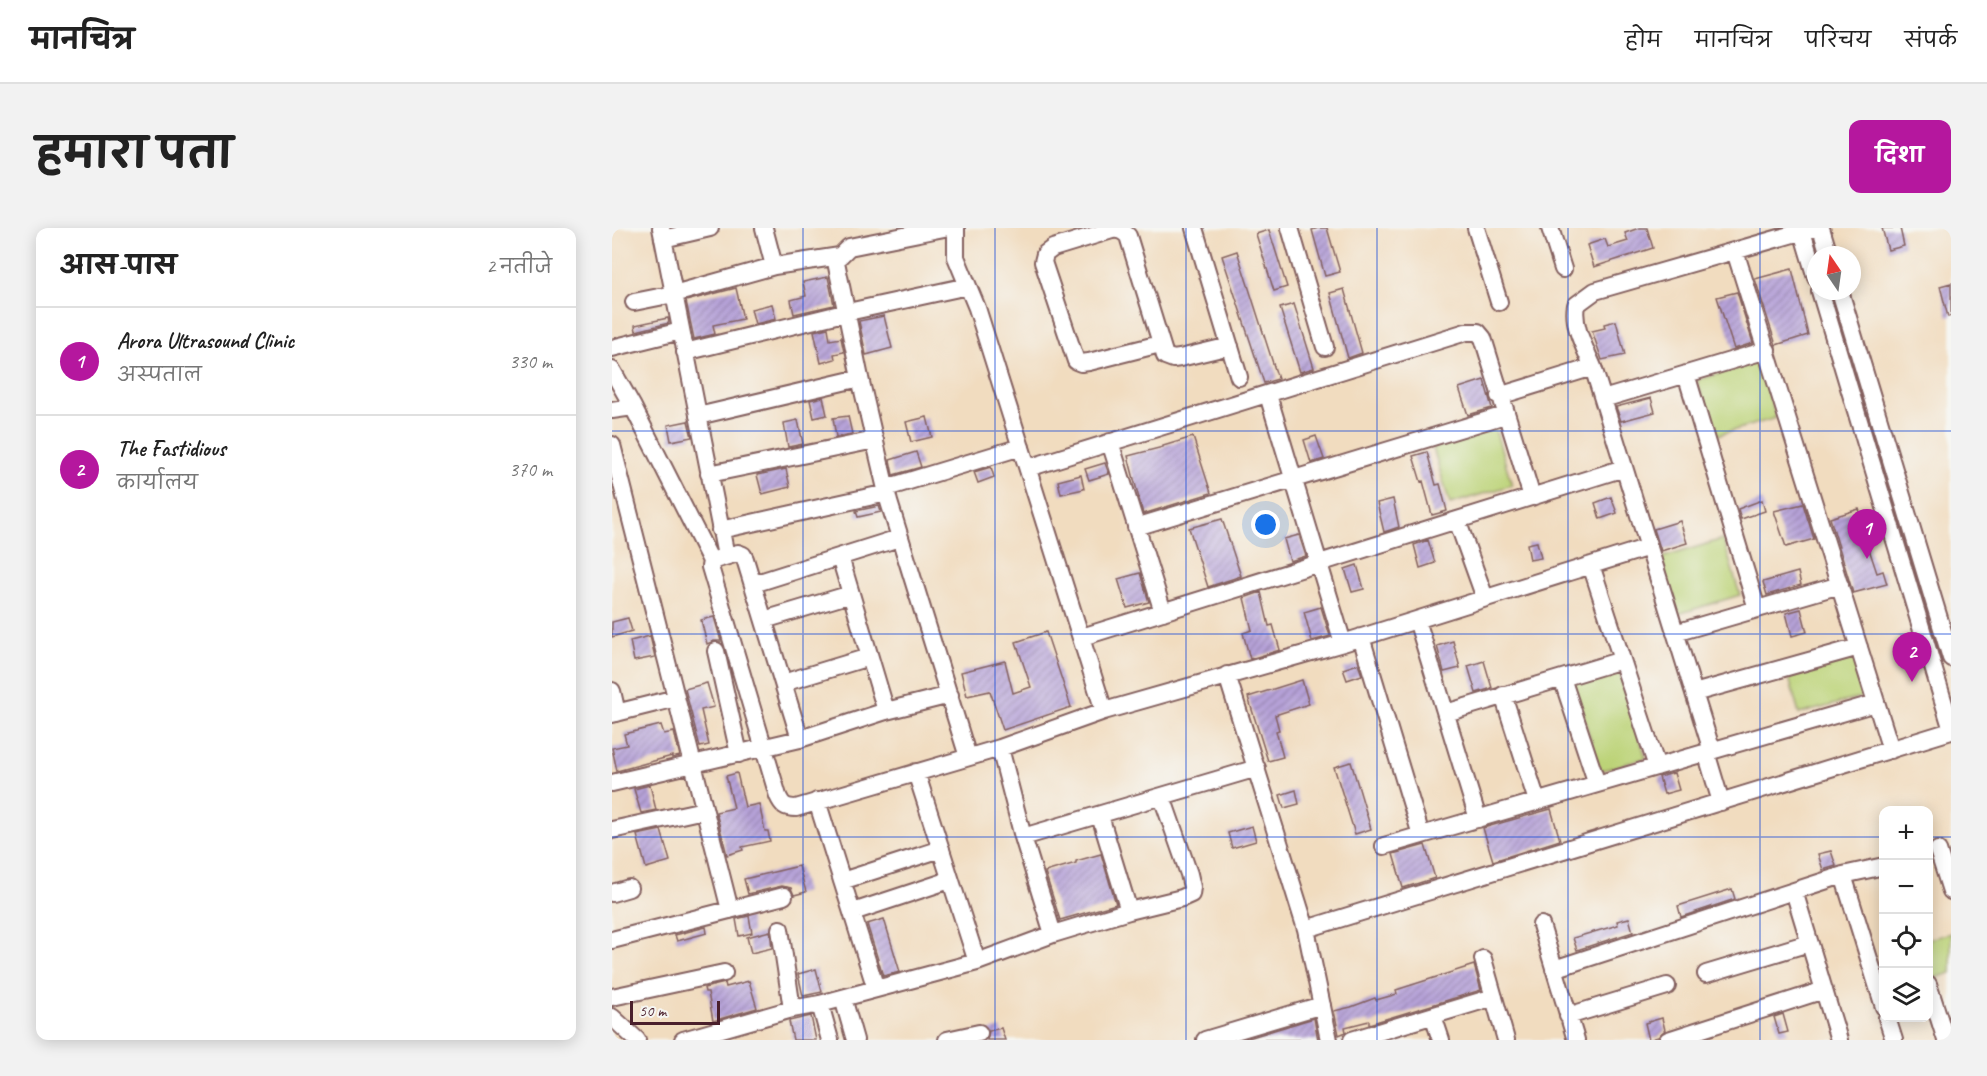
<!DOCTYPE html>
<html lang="hi">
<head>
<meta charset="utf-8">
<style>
  :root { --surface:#fff; --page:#f2f2f2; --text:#222; --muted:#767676; --line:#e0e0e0; --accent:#b5179e }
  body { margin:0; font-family:Caveat,"Playpen Sans Deva",sans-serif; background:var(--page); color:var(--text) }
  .controls { position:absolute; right:18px; bottom:18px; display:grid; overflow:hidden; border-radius:12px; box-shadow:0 3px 15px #0003 }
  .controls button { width:54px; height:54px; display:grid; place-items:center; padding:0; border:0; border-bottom:2px solid var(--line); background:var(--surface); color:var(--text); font:30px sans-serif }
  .compass { position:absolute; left:1195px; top:18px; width:54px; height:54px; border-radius:50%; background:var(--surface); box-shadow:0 3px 15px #0003; rotate:347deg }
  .scale { position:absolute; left:18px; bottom:15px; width:90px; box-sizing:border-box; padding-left:6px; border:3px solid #4a1f2b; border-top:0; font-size:16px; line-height:21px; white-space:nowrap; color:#4a1f2b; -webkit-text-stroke:4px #f6f6f2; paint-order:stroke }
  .you { position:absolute; left:654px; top:297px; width:21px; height:21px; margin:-15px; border:4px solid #fff; border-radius:50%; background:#1a73e8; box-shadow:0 0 0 9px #1a73e833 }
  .badge { display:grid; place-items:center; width:39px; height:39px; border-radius:50%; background:var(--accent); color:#fff; font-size:20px; font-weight:700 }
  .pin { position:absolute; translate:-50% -50px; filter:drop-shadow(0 2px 3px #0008) }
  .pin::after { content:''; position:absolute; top:32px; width:21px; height:18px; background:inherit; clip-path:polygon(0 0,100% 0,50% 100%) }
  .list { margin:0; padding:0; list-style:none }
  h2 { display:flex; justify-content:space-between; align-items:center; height:78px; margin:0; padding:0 24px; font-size:26px }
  h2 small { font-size:20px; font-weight:400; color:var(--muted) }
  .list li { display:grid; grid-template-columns:39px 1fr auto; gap:18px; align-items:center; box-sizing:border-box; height:108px; padding:0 24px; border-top:2px solid var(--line) }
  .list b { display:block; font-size:22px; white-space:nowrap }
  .list p { margin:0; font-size:20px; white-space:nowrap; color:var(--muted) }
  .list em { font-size:20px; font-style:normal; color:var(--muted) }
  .icon { flex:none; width:33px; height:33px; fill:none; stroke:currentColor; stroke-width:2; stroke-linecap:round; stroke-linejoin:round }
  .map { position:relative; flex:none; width:1339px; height:812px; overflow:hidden; border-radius:12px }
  header { display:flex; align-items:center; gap:36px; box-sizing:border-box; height:84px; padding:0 30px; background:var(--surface); border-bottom:2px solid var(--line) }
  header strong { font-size:28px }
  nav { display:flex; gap:33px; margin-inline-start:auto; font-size:21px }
  .intro { display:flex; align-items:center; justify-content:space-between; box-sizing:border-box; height:144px; padding:0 36px }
  h1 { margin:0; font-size:42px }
  .button { padding:15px 27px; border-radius:12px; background:var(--accent); color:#fff; font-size:21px; font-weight:700 }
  main { display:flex; gap:36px; padding:0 36px }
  aside { flex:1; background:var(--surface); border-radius:12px; box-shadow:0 3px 15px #0003 }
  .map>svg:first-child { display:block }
  .park { fill:#bcd377; stroke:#837951; stroke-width:1.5 }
  .building { fill:url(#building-hatch) }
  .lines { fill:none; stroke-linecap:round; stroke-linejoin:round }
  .minor-casing { stroke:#84615f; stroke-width:20 }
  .minor { stroke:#fff; stroke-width:16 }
  .grid { fill:none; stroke:#1d4ed8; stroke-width:1.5; stroke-opacity:0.55 }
</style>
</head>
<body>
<header>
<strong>मानचित्र</strong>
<nav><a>होम</a><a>मानचित्र</a><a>परिचय</a><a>संपर्क</a></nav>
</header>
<div class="intro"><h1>हमारा पता</h1><a class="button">दिशा</a></div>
<main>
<aside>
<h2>आस-पास<small>2 नतीजे</small></h2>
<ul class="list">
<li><span class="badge">1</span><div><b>Arora Ultrasound Clinic</b><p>अस्पताल</p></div><em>330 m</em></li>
<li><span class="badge">2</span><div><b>The Fastidious</b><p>कार्यालय</p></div><em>370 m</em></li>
</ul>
</aside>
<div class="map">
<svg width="1339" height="812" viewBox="0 0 1339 812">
  <defs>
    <pattern id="building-hatch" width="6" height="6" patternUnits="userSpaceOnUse" patternTransform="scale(1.5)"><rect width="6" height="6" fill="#b6a2d8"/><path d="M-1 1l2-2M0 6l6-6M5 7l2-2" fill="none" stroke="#9683af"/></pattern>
  </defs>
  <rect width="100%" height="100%" fill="#f6f6f2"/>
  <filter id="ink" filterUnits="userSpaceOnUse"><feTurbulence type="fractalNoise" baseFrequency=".0167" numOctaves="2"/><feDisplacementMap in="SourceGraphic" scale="12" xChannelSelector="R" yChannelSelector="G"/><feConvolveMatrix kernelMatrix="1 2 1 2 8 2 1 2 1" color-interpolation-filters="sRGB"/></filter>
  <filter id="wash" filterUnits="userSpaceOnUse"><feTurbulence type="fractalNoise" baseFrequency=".008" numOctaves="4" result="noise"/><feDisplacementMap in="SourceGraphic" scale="24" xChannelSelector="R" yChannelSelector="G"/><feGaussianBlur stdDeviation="1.35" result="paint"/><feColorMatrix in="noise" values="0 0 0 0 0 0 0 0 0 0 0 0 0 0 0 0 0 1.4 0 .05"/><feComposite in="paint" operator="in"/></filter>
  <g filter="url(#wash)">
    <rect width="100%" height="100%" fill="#f1dcbf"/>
    <path class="park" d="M1147,134l17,56 -62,18 -17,-56z
      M883,201l17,56 -62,19 -17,-56z
      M1111,311l17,56 -62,19 -17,-56z
      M1243,427l11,41 -67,18 -11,-40z
      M1006,440l28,90 -46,13 -27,-89z
      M1339,705v40l-22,7v-41z"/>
    <g id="blocks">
      <path class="building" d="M706,0h9l13,44 -15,4 -13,-46z
        M1027,0h8l6,20 -59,19 -7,-22 18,-6 3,8 20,-6 -3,-8z
        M1270,0h18l4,18 -16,4z
        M657,2l18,57 -13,4 -18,-57z
        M625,23l41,128 -14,4 -42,-127z
        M1180,41l16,66 -32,10 -21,-66z
        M216,49l6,28 -40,9 -3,-14 15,-4 -3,-14z
        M1339,55v33l-3,1 -8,-31z
        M124,60l7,31 -30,6 2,9 -21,5 -8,-38z
        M732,61l18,64 -14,5 -18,-65z
        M1125,64l16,51 -19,6 -17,-52z
        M160,76l4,15 -21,5 -4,-15z
        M682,76l20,64 -14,4 -20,-64z
        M272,88l8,32 -26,7 -7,-34z
        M56,90l1,5 -33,8 -1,-6z
        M1004,93l9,34 -23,5 -10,-29 13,-3 -1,-4z
        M216,100l2,12 11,-2 3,14 -10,2 1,5 -14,4 -7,-32z
        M872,152l8,28 -24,7 -9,-27z
        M211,169l4,18 -13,3 -4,-18z
        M1039,170l4,14 -34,9 -5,-14z
        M236,188l4,18 -16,3 -3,-19z
        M315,189l5,20 -21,5 -5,-20z
        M186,192l5,24 -15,3 -4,-24z
        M76,193l4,16 -21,4 -3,-16z
        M704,208l8,23 -13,4 -7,-23z
        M581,209l18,56 -68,21 -15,-58 35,-9v-1z
        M304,224l5,15 -28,8 -3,-15z
        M815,224l9,33 4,-1 7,27 -15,4 -9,-34 -2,1 -8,-26z
        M493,235l4,11 -20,6 -4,-11z
        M379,239l3,10 -16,6 -4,-11z
        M174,241l4,18 -28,7 -5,-19z
        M469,247l3,14 -23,5 -3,-13z
        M999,269l6,16 -17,6 -5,-16z
        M781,271l6,28 -15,5 -7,-29z
        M1150,272l3,11 -24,8 -3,-10z
        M1191,276l11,35 -28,8 -12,-36z
        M267,278l2,6 -23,5 -2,-6z
        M1247,281l5,15 -3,1 16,48 6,-2 4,13 -34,9 -23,-75z
        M610,291l19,57 -33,11 -19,-59z
        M1068,293l7,22 -26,8 -7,-22z
        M687,307l7,21 -16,5 -6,-22z
        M816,312l7,23 -15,5 -6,-23z
        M925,314l4,16 -11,2 -3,-16z
        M745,337l7,24 -12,3 -7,-23z
        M1186,344l3,13 -34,10 -4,-13z
        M528,345l9,29 -22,6 -9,-29z
        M649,364l8,34 4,-1 7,25 -30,9 -7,-26 9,-3 -8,-32z
        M709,379l9,29 -18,5 -8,-29z
        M1189,381l6,23 -15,4 -6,-23z
        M102,389l7,24h-7l-7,3 -6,-24z
        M16,390l4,13 -20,6v-15z
        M434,404l25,75 -68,23 -13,-39 -23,5 -6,-24 44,-11 8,32 18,-6 -15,-45z
        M38,408l5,21 -21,4 -4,-20z
        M841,413l7,27 -16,4 -7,-26z
        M872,433l8,27 -16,5 -8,-27z
        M746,436l4,11 -15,5 -4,-11z
        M690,452l7,24 -34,11 4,15 -3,1 7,26 -15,4 -20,-64z
        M95,455l7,24 -13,3 8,35 -9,2 -15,-58z
        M49,497l3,9 10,-2 6,24 -8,2v-2l-55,15 -5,-23 15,-3 -3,-11z
        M739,534l20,67 -16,5 -21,-67z
        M125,545l8,34 14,-3 6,27h3l2,10 -28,6 1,3 -16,5 -11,-43 18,-4 -8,-32z
        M1062,545l5,17 -15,4 -5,-17z
        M38,557l6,25 -15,3 -7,-24z
        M684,562l3,14 -15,4 -4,-13z
        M939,581l9,31 -67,21 -10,-33z
        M640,598l4,15 -24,7 -4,-15z
        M49,602l9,31 -24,7 -9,-33z
        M813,617l10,33 -32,10 -10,-34z
        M1219,623l5,15 -13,4 -5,-16z
        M489,626l15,50 -56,16 -15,-48 31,-9v-2z
        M187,638l7,26 -12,3 -3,-7 -9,-2 -34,8 -4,-15z
        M1120,661l3,10 -54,18 -3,-11z
        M137,688l3,17 -13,3 -3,-17z
        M1017,690l4,14 -56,18 -4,-12 45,-13 -1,-4z
        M272,691l16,53 -17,4 -16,-52z
        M94,699l1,6 -30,8 -2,-6z
        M158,703l2,17 -21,5 -4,-16z
        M862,737l7,25 -112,34v-3l-24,6 1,5 -7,3 -5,-24 17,-4 24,-9 1,2 21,-6 -1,-4z
        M204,741l6,23 -19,4 -5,-22z
        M137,753l8,27 -44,13 -5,-29h-3l-1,-4 21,-5 1,4z
        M1171,786l5,18 -9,2 -5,-17z
        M199,788l5,24h-23l-4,-19z
        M702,790l4,22h-76z
        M1050,790l3,12 -7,7 -9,3 -4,-17z
        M389,800l4,12h-18l2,-9z"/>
    </g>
  </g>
  <g filter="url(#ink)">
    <use href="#blocks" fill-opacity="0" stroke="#84615f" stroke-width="1.5"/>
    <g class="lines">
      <g class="minor-casing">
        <path id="minor" d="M49,0l65,328
          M152,0l10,38
          M344,0v29l21,51 127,403
          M582,0l45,149
          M678,0l35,119
          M864,0l23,74
          M938,0l13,41
          M1189,0l15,50
          M1209,0l8,27
          M51,11l47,-11
          M1123,23l156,499
          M223,29l25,121 29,124 79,255
          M1208,63l131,436
          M1228,63l111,367
          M22,74l40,-8 100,-28 66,-10 9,-9 95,-19
          M548,116l-71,18 -8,1 -5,-2 -33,-99 2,-8 8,-6 59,-18c7,-1 11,1 16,6l37,120 8,3 7,-1 50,-12
          M0,120l69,-17
          M73,124l163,-40 120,-26
          M0,142l21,37 78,154
          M1074,146l71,235
          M656,167l75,248
          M887,168l94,-29
          M991,171l164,-49
          M0,182l21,-3
          M86,188l162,-38
          M498,214l53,170
          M0,217l118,465
          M416,240l438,-136h12l5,6 49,159
          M97,246l166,-34
          M274,260l135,-41
          M845,292l28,78
          M524,299l369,-112
          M108,302l167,-37
          M228,329l46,154
          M979,337l66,202
          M141,356l146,-46
          M152,392l87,-26
          M805,392l61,199
          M1063,405l165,-48
          M470,409l542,-169
          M749,409l60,198
          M104,423l23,103
          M615,447l79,254 23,111
          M950,450l35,106
          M171,455l86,-26
          M0,463l5,22
          M1082,465l165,-46
          M891,467l34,106
          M834,485l176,-53
          M0,486l64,-16
          M188,511l-55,-180 -2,-4 -5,-2 -27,8 -1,6 68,229c4,9 7,12 18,12l204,-60 104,-37 239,-68 306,-96
          M388,520l23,89 30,97
          M1100,523l-119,-384c-8,-19 -21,-41 -17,-62l19,-14 219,-63
          M1094,524l15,50
          M304,544l61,190
          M0,555l188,-44 86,-28 64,-16
          M205,573l59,188
          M488,588l29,95
          M0,602l92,-20
          M411,609l234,-69
          M772,618l492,-143
          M1326,622l13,41
          M1231,647l41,132
          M230,653l99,-32
          M1182,663l45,149
          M0,665l17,-5
          M241,684l97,-32
          M929,697l35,115
          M168,701l12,80
          M694,701l645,-198
          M0,712l172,-44
          M871,731l23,81
          M942,741l289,-94 41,-9
          M1094,746l103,-31
          M1316,756l18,56
          M0,769l112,-24
          M231,770l12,42
          M208,776l10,36
          M821,788l8,24
          M956,788l99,-30
          M0,789l25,23
          M1275,790l7,22
          M71,812l109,-31 28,-5 157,-42 76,-28 76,-23 53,-13 9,-4 1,-7 -3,-13 -27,-77
          M335,812l32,-7
          M593,812l117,-35
          M740,812l142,-43
          M1056,812l156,-50"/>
      </g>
      <use href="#minor" class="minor"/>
    </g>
  </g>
  <path class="grid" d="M191,0v812M383,0v812M574,0v812M765,0v812M956,0v812M1148,0v812M0,203h1339M0,406h1339M0,609h1272M1316,609h23"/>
</svg>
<div class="controls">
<button>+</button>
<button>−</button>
<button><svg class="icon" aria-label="locate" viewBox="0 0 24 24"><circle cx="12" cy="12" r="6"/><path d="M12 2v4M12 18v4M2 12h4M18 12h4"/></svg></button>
<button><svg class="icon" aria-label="layers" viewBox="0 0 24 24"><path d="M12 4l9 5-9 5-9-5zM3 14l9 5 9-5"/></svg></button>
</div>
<svg class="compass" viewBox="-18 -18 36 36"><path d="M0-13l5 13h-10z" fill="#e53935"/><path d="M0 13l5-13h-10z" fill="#767676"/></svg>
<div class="scale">50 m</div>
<div class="you"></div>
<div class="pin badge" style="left:1255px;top:331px">1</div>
<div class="pin badge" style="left:1300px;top:454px">2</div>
</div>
</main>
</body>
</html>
